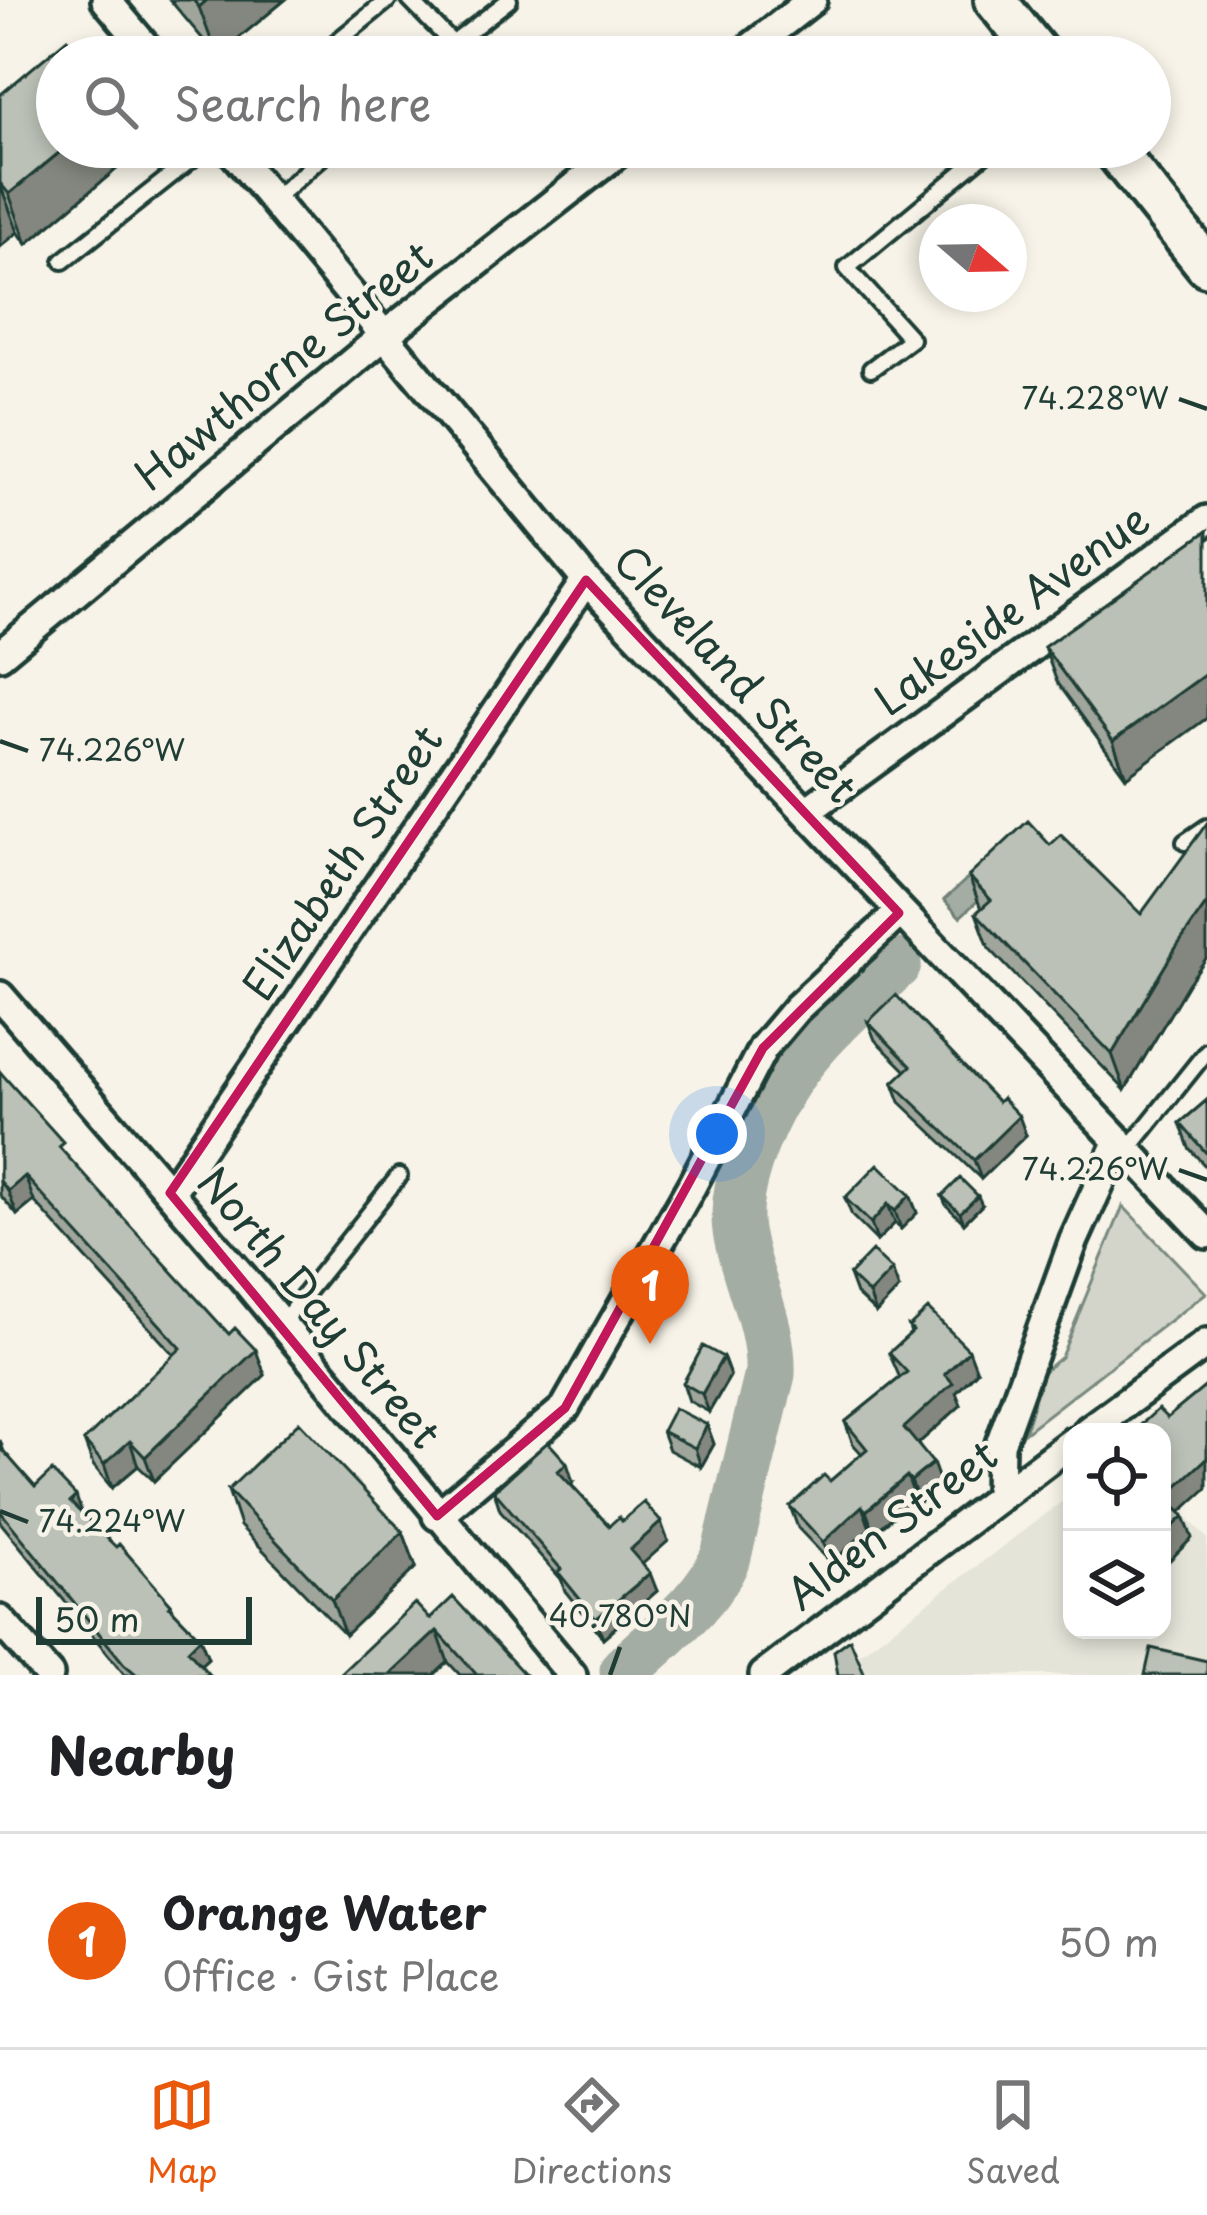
<!DOCTYPE html>
<html lang="en">
<head>
<meta charset="utf-8">
<style>
  :root { --surface:#fff; --page:#f6f6f6; --text:#202124; --muted:#757577; --line:#e0e0e0; --accent:#ea580c }
  body { margin:0; font-family:"Playpen Sans",sans-serif; background:var(--page); color:var(--text) }
  .controls { position:absolute; right:36px; bottom:36px; display:grid; overflow:hidden; border-radius:24px; box-shadow:0 6px 18px #0003 }
  .controls button { width:108px; height:108px; display:grid; place-items:center; padding:0; border:0; border-bottom:3px solid var(--line); background:var(--surface); color:var(--text); font:60px sans-serif }
  .compass { position:absolute; left:919px; top:204px; width:108px; height:108px; border-radius:50%; background:var(--surface); box-shadow:0 6px 18px #0003; rotate:110deg }
  .scale { position:absolute; left:36px; bottom:30px; width:216px; box-sizing:border-box; padding-left:12px; border:6px solid #1f3d34; border-top:0; font-size:33px; line-height:42px; white-space:nowrap; color:#1f3d34; -webkit-text-stroke:9px #f7f3e8; paint-order:stroke }
  .you { position:absolute; left:717px; top:1134px; width:42px; height:42px; margin:-30px; border:9px solid #fff; border-radius:50%; background:#1a73e8; box-shadow:0 0 0 18px #1a73e833 }
  .badge { display:grid; place-items:center; width:78px; height:78px; border-radius:50%; background:var(--accent); color:#fff; font-size:39px; font-weight:700 }
  .pin { position:absolute; translate:-50% -99px; filter:drop-shadow(0 3px 6px #0008) }
  .pin::after { content:''; position:absolute; top:63px; width:42px; height:36px; background:inherit; clip-path:polygon(0 0,100% 0,50% 100%) }
  .list { margin:0; padding:0; list-style:none }
  h2 { display:flex; justify-content:space-between; align-items:center; height:156px; margin:0; padding:0 48px; font-size:51px }
  h2 small { font-size:39px; font-weight:400; color:var(--muted) }
  .list li { display:grid; grid-template-columns:78px 1fr auto; gap:36px; align-items:center; box-sizing:border-box; height:216px; padding:0 48px; border-top:3px solid var(--line) }
  .list b { display:block; font-size:45px; white-space:nowrap }
  .list p { margin:0; font-size:39px; white-space:nowrap; color:var(--muted) }
  .list em { font-size:39px; font-style:normal; color:var(--muted) }
  .icon { flex:none; width:66px; height:66px; fill:none; stroke:currentColor; stroke-width:2; stroke-linecap:round; stroke-linejoin:round }
  .map { position:relative; flex:none; width:1207px; height:1675px; overflow:hidden }
  .search { position:absolute; background:var(--surface); box-shadow:0 6px 18px #0003; left:36px; right:36px; top:36px; height:132px; display:flex; align-items:center; gap:30px; box-sizing:border-box; padding:0 42px; border-radius:66px; color:var(--muted); font-size:45px }
  .sheet { height:372px; background:var(--surface) }
  nav { display:flex; justify-content:space-around; align-items:center; box-sizing:border-box; height:168px; border-top:3px solid var(--line); background:var(--surface); font-size:33px; color:var(--muted) }
  nav a { display:grid; justify-items:center; gap:6px }
  nav .on { color:var(--accent) }
  .map>svg:first-child { display:block }
  .built { fill:#e5e4d9 }
  .green { fill:#d3d5ca; stroke:#79897f; stroke-width:3 }
  .water { fill:#a4ada3; stroke:#6f8077; stroke-width:3 }
  .lines { fill:none; stroke-linecap:round; stroke-linejoin:round }
  .river { stroke:#a4ada3; stroke-width:51 }
  .service-casing { stroke:#1f3d34; stroke-width:22 }
  .minor-casing { stroke:#1f3d34; stroke-width:36 }
  .secondary-casing { stroke:#1f3d34; stroke-width:48 }
  .service { stroke:#f7f3e8; stroke-width:14 }
  .minor { stroke:#f7f3e8; stroke-width:27 }
  .secondary { stroke:#f7f3e8; stroke-width:39 }
  .wall { fill:#a1a69d; stroke:#1f3d34; stroke-width:3 }
  .shaded-wall { fill:#83877f; stroke:#1f3d34; stroke-width:3 }
  .building { fill:#bbc1b6; stroke:#1f3d34; stroke-width:3 }
  .marked { fill:none; stroke:#c2185b; stroke-width:9; stroke-linejoin:round }
  .ticks { fill:none; stroke:#1f3d34; stroke-width:4.5 }
  .labels { text-anchor:middle; stroke-width:9; stroke-linejoin:round; paint-order:stroke }
  .street-label { font-size:42px; fill:#1f3d34; stroke:#f7f3e8 }
  .ticks-label { font-size:30px; text-anchor:middle; fill:#1f3d34; stroke:#f7f3e8; stroke-width:9; stroke-linejoin:round; paint-order:stroke }
</style>
</head>
<body>
<div class="map">
<svg width="1207" height="1675" viewBox="0 0 1207 1675">
  <rect width="100%" height="100%" fill="#f7f3e8"/>
  <filter id="ink" filterUnits="userSpaceOnUse"><feTurbulence type="fractalNoise" baseFrequency=".00833" numOctaves="2"/><feDisplacementMap in="SourceGraphic" scale="24" xChannelSelector="R" yChannelSelector="G"/><feConvolveMatrix kernelMatrix="1 2 1 2 8 2 1 2 1" color-interpolation-filters="sRGB"/></filter>
  <g filter="url(#ink)">
    <path class="built" d="M1162,1492l45,46v137h-375l240,-181v136h90z"/>
    <path class="green" d="M1123,1206l83,87 -182,140 19,-61 18,-15z"/>
    <path class="water" d="M1009,840l14,19 -63,58 -16,-17z"/>
    <g class="lines">
      <path class="river" d="M625,1670c35,-34 82,-68 101,-114l44,-182c2,-51 -24,-94 -32,-143 -4,-27 4,-56 13,-81 34,-89 78,-122 145,-186"/>
      <g class="service-casing">
        <path id="service" d="M410,0l42,43
          M318,57l70,-57
          M436,57l73,-57
          M273,200l60,-53
          M63,261l144,-114
          M871,369l40,-30 -64,-71 146,-121
          M1185,842l22,-15
          M1127,1151l80,-100
          M281,1324l118,-148"/>
      </g>
      <g class="minor-casing">
        <path id="minor" d="M106,0l48,57
          M739,57l73,-57
          M229,147l357,433 621,654
          M0,655l385,-320 240,-188
          M807,811l400,-291
          M0,996l245,284 327,395
          M170,1193l416,-613
          M1086,1432l121,-89
          M999,1496l1,-52 74,-204 44,-97
          M437,1516l128,-108 127,-223 71,-137 33,-39 103,-96
          M0,1620l49,55
          M764,1675l308,-233"/>
      </g>
      <g class="secondary-casing">
        <path id="secondary" d="M995,0l46,57
          M1112,147l95,119"/>
      </g>
      <use href="#service" class="service"/>
      <use href="#minor" class="minor"/>
      <use href="#secondary" class="secondary"/>
    </g>
    <path class="wall" d="M170,0h115l-68,56z
      M0,95l137,57 -110,92 -9,-12 -18,15z
      M1207,531l-81,246 -69,-95 -13,-35z
      M1050,845l91,69 47,70 -63,106 -136,-142 -13,-35 5,-4 -12,-33z
      M868,1022l158,113 -45,44 -81,-77 -7,-19 13,-12 -31,-31z
      M0,1072l69,87 196,216 -111,106 -16,-15 -26,22 -19,-23 -9,-24 90,-86 -140,-154 -17,14 -17,-20z
      M1207,1100v68l-18,-20 -9,-25z
      M910,1195l7,18 -16,16 -6,-6 -18,18 -25,-25 -7,-18z
      M942,1196l40,9 -18,18 -18,-18z
      M849,1275l50,14 -23,24 -20,-19z
      M909,1327l68,44 -21,22 5,12 -43,39 23,41 -22,18 -4,-5 -41,35 -4,-5 -39,35 -33,-35 -8,-22 40,-25 32,-27 -9,-10 -8,-22 55,-44 -11,-25 22,-20z
      M723,1357l7,19 -21,36 -20,-11 -6,-18z
      M707,1425l7,19 -13,23 -32,-17 -7,-19z
      M0,1440l4,12 31,35 47,27 89,90 3,7 26,27 8,20 -8,7 9,10h-84l-125,-153z
      M573,1482l-2,2 38,42 13,-5 46,20 -26,23 15,27 -54,47 -38,-47 -4,-12 -61,-69 -6,-19z
      M228,1490l175,42 13,35 -71,68 -105,-109z
      M430,1619l95,56h-65l-12,-13z"/>
    <path class="shaded-wall" d="M207,0h78l-68,56 -18,-49z
      M66,147h70l1,5 -110,92 -18,-50z
      M0,184l18,48 -18,15z
      M1207,673v45l-81,59 -13,-36z
      M1207,903v54l-19,27 -63,106 -13,-36 63,-105z
      M1019,1116l7,19 -45,44 -7,-19z
      M25,1176l9,25 -17,14 -9,-24z
      M910,1195l7,18 -16,16 -6,-18z
      M978,1196l4,9 -18,18 -4,-10z
      M888,1204l7,19 -18,18 -6,-18z
      M892,1270l7,19 -23,24 -7,-19z
      M256,1350l9,25 -111,106 -9,-24z
      M969,1350l8,21 -21,22 5,12 -49,44 -8,-21 41,-54z
      M723,1357l7,19 -21,36 -7,-18z
      M707,1425l7,19 -13,23 -6,-19z
      M130,1441l8,25 -26,22 -8,-24z
      M1207,1458v30l-34,31 -8,-22z
      M567,1463l6,19 -8,7 -7,-18z
      M933,1463l8,22 -22,18 -8,-22z
      M907,1476l8,22 -41,35 -8,-22z
      M76,1496l7,20 -13,-14z
      M862,1506l8,22 -39,35 -8,-21z
      M1184,1516l8,22 -30,30v-31z
      M661,1522l7,19 -31,28 -7,-19z
      M403,1532l13,35 -71,68 -13,-35z
      M650,1573l7,18 -54,47 -7,-19z
      M437,1631l11,31 -14,13h-44z
      M200,1638l8,20 -13,12 -7,-20z"/>
    <path class="building" d="M193,0h14l-8,7z
      M67,39l15,18h-25v90h9l-57,47 -9,-11v-88z
      M1207,531v142l-94,68 -69,-94z
      M1028,821l22,24 11,-10 80,79 66,-91v80l-32,46 -63,105 -136,-141 15,-13 -22,-24z
      M896,995l102,107 4,-4 17,18 -45,44 -81,-77 18,-17 -43,-44z
      M0,1072l64,71 -5,4 170,187 6,-6 21,22 -111,107 -15,-16 -26,23 -20,-23 97,-93 -156,-172 -17,15 -8,-10z
      M1207,1100v54l-27,-31z
      M878,1164l32,31 -15,16 -7,-7 -17,19 -26,-25z
      M960,1178l18,18 -18,17 -18,-17z
      M872,1251l20,19 -23,24 -20,-19z
      M928,1309l41,41 -24,24 8,9 -49,45 29,35 -22,18 -4,-5 -41,35 -4,-5 -39,36 -33,-36 34,-31 6,6 37,-32 -22,-27 62,-50 -18,-19 24,-22 -4,-4z
      M703,1346l20,11 -21,37 -19,-11z
      M1207,1385v73l-42,39 19,19 -22,21v-105h-29l25,-23 9,9z
      M674,1408l33,17 -12,23 -33,-17z
      M299,1422l104,110 -71,68 -104,-110z
      M548,1442l19,21 -9,8 51,55 10,-9 3,4 22,-19 17,20 -31,28 20,23 -54,46 -38,-47 3,-3 -67,-78z
      M0,1447l35,40 17,-16 24,25 -6,6 46,45 3,-3 52,60 -2,2 31,32 -12,12 21,25h-72l-13,-11 -124,-153z
      M453,1597l72,78h-48l-40,-44 -47,44 -50,-1 75,-71 15,16z
      M850,1639l15,36h-27l-4,-24z
      M1151,1648l56,13v14h-62z"/>
  </g>
  <path class="marked" d="M586,580l313,333 -136,135 -198,360 -128,108 -267,-323z"/>
  <path class="ticks" d="M1179,399l28,10M0,741l28,10M1179,1170l28,10M0,1511l28,11M610,1675l10,-28"/>
  <g class="labels">
    <g class="street-label">
      <text transform="translate(284 366) rotate(-39)" y="15">Hawthorne Street</text>
      <text transform="translate(1012 610) rotate(-36)" y="15">Lakeside Avenue</text>
      <text transform="translate(735 674) rotate(47)" y="15">Cleveland Street</text>
      <text transform="translate(343 863) rotate(-56)" y="15">Elizabeth Street</text>
      <text transform="translate(319 1308) rotate(50)" y="15">North Day Street</text>
      <text transform="translate(892 1525) rotate(-37)" y="15">Alden Street</text>
    </g>
  </g>
  <g class="ticks-label">
    <text x="1095" y="409">74.228°W</text>
    <text x="112" y="761">74.226°W</text>
    <text x="1095" y="1180">74.226°W</text>
    <text x="112" y="1532">74.224°W</text>
    <text x="620" y="1627">40.780°N</text>
  </g>
</svg>
<div class="controls">
<button><svg class="icon" aria-label="locate" viewBox="0 0 24 24"><circle cx="12" cy="12" r="6"/><path d="M12 2v4M12 18v4M2 12h4M18 12h4"/></svg></button>
<button><svg class="icon" aria-label="layers" viewBox="0 0 24 24"><path d="M12 4l9 5-9 5-9-5zM3 14l9 5 9-5"/></svg></button>
</div>
<svg class="compass" viewBox="-18 -18 36 36"><path d="M0-13l5 13h-10z" fill="#e53935"/><path d="M0 13l5-13h-10z" fill="#757577"/></svg>
<div class="scale">50 m</div>
<div class="you"></div>
<div class="pin badge" style="left:650px;top:1344px">1</div>
<div class="search"><svg class="icon" aria-label="search" viewBox="0 0 24 24"><circle cx="10" cy="10" r="6"/><path d="M15 15l6 6"/></svg>Search here</div>
</div>
<section class="sheet">
<h2>Nearby<small></small></h2>
<ul class="list">
<li><span class="badge">1</span><div><b>Orange Water</b><p>Office · Gist Place</p></div><em>50 m</em></li>
</ul>
</section>
<nav>
<a class="on"><svg class="icon" aria-label="map" viewBox="0 0 24 24"><path d="M3 6l6-2 6 2 6-2v14l-6 2-6-2-6 2zM9 4v14M15 6v14"/></svg>Map</a>
<a><svg class="icon" aria-label="directions" viewBox="0 0 24 24"><path d="M12 3l9 9-9 9-9-9zM9 14v-3h6M13 9l2 2-2 2"/></svg>Directions</a>
<a><svg class="icon" aria-label="saved" viewBox="0 0 24 24"><path d="M7 4h10v16l-5-4-5 4z"/></svg>Saved</a>
</nav>
</body>
</html>
